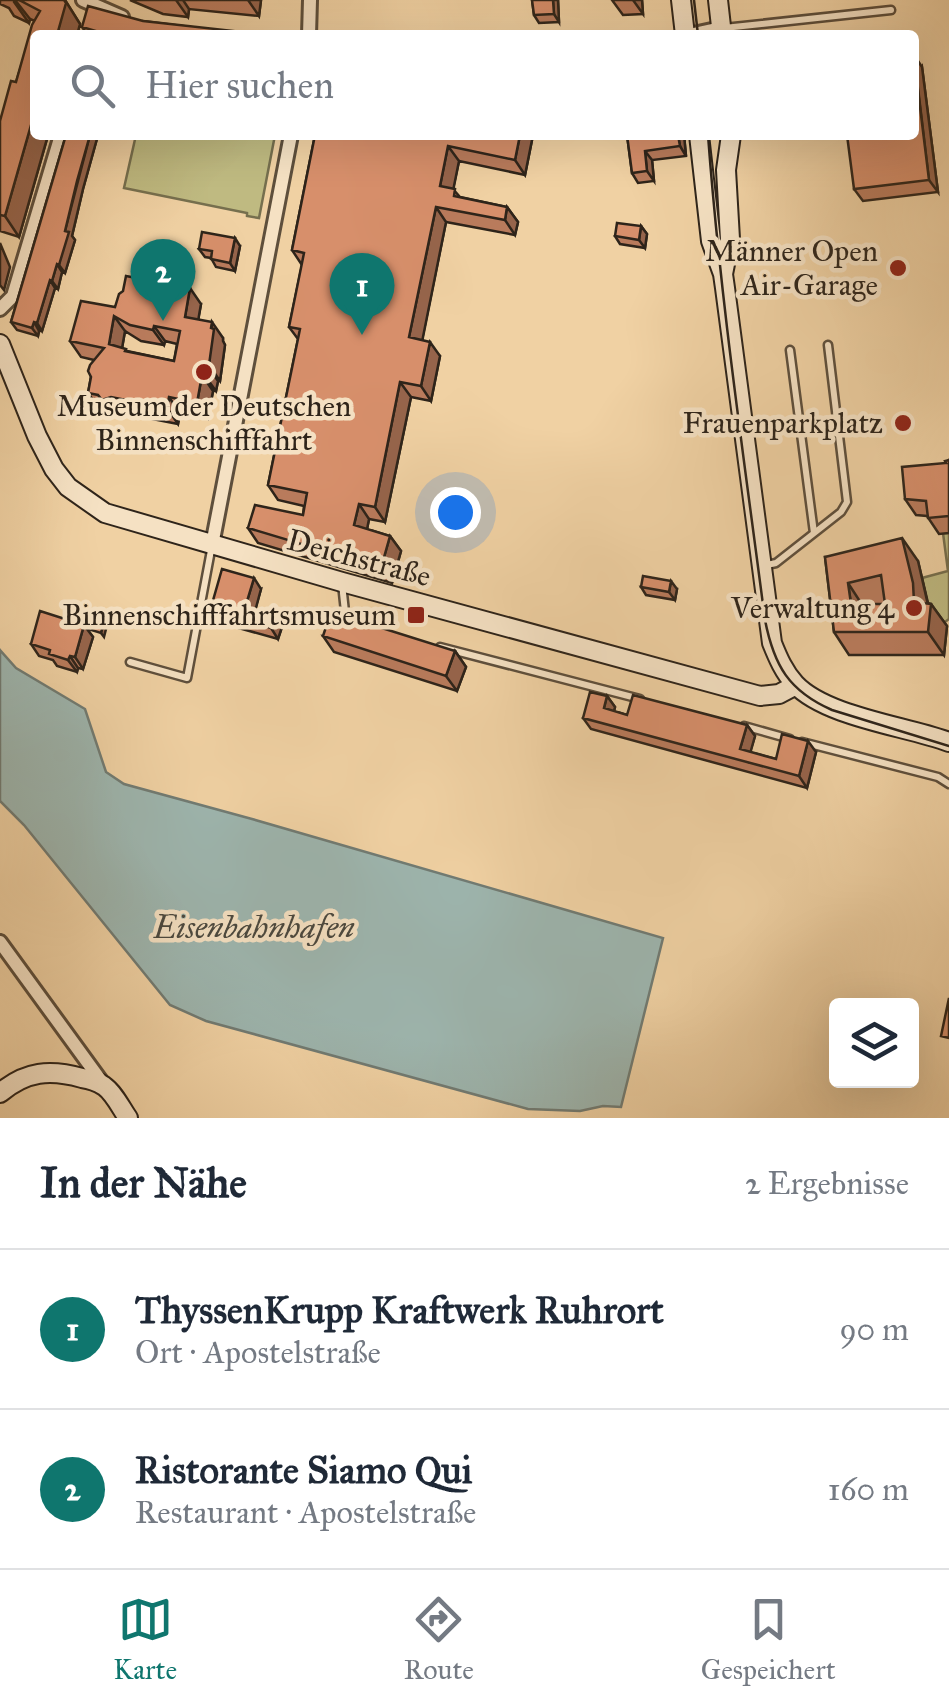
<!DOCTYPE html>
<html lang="de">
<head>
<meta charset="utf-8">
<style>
  :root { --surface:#fff; --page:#f2f2f3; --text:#1f2937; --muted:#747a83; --line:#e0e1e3; --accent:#0f766e }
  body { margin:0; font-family:"IM FELL Great Primer",serif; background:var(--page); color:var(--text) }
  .controls { position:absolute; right:30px; bottom:30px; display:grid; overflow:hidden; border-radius:10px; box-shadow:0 10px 40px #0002 }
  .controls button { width:90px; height:90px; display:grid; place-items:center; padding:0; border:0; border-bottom:2px solid var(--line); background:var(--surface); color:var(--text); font:50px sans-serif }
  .you { position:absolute; left:455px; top:512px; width:35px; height:35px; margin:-25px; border:8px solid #fff; border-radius:50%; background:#1a73e8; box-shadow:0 0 0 15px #1a73e833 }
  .badge { display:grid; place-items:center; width:65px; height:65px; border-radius:50%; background:var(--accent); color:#fff; font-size:32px; font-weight:700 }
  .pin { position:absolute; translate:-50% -82px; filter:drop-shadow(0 2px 5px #0008) }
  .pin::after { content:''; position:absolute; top:52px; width:35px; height:30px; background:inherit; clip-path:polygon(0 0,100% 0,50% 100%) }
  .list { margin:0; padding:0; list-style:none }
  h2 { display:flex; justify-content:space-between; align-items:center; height:130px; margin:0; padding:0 40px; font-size:42px }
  h2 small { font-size:32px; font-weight:400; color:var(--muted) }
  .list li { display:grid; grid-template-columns:65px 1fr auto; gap:30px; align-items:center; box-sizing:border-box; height:160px; padding:0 40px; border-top:2px solid var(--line) }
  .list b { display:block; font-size:38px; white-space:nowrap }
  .list p { margin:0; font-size:32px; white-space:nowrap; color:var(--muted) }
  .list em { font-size:32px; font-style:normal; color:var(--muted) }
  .icon { flex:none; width:55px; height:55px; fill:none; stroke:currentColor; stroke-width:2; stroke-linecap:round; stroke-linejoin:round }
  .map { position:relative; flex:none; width:949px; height:1118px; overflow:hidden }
  .search { position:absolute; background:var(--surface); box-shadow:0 10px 40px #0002; left:30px; right:30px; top:30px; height:110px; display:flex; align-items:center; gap:25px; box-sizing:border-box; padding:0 35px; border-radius:10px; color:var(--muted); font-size:38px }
  .sheet { height:450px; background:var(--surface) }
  nav { display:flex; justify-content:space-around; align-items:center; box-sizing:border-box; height:140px; border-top:2px solid var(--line); background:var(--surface); font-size:28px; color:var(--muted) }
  nav a { display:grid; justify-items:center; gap:5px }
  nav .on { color:var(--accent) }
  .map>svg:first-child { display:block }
  .green { fill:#bfba81; stroke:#766f4e; stroke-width:2.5 }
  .water { fill:#9db5ae; stroke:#717b73; stroke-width:2.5 }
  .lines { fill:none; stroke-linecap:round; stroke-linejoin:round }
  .lane-casing { stroke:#5e4f3c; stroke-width:11 }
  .street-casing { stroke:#5e4f3c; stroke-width:18 }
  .secondary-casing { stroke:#2e241a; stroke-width:22 }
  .lane { stroke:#f5e1c3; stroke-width:6 }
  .street { stroke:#f5e1c3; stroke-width:12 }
  .secondary { stroke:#f5e1c3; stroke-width:18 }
  .tram { stroke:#2e241a; stroke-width:2.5 }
  .wall { fill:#b97b5c; stroke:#2e241a; stroke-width:2.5; fill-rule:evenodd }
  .shaded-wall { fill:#96644b; stroke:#2e241a; stroke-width:2.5 }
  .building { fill:#d78f6b; stroke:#2e241a; stroke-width:2.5; fill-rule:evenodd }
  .poi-dot { fill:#8f2418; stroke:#f5e1c3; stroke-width:4 }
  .labels { text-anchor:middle; stroke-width:9; stroke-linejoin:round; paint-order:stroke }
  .poi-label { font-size:30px; fill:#2e241a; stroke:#f5e1c3; text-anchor:end }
  .street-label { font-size:30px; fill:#2e241a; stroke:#f5e1c3 }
  .water-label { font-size:32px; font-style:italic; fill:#4a483f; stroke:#f5e1c3 }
</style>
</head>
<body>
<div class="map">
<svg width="949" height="1118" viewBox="0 0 949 1118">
  <rect width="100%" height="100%" fill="#f0d1a3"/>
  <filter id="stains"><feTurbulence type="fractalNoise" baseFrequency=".002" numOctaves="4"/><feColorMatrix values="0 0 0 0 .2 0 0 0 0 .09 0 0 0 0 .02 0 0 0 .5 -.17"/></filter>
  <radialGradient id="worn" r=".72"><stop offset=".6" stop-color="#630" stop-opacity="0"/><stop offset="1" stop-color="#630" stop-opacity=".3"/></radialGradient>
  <path class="green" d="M136,135h139l-16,83 -12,-2v-3l-123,-25z
    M943,533h6v86l-8,6 -13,-20 -6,-27 26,-7z"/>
  <path class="water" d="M0,650l16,18 69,41 21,63 18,12 128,35 411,119 -42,169 -18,-1 -23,5 -52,-2 -322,-88 -36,-16 -146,-180 -24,-24z"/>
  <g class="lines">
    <g class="lane-casing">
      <path id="lane" d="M724,28l167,-18
        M790,350l24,183
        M762,566l14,-3 65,-51 6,-10 -19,-157
        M342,584l4,37
        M440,647l200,52
        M130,662l57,16 25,-133
        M744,726l46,13
        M802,742l136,35 11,7"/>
    </g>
    <g class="street-casing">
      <path id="street" d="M83,0l39,17
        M309,35l1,-35
        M689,35l32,-7
        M0,309l13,-13 48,-161
        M212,545l79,-410
        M0,942l104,143"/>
    </g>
    <g class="secondary-casing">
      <path id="secondary" d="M681,0l4,35
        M718,0l4,35
        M699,135l12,106 12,33 2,14 47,355c6,15 12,29 23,41 31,33 111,42 154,58
        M723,274l7,-35 -4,-69 5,-35
        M0,344l37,92 17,33 14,18 37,26 237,69 418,114 19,-2 17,-9
        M0,1093c26,-22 50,-24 82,-15 7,1 16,4 22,8 10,7 17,22 24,32"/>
    </g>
    <use href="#lane" class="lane"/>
    <use href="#street" class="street"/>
    <use href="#secondary" class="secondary"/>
    <path class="tram" d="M694,0l4,35
      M708,135c12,162 36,323 57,485 9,46 24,71 67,90l117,36"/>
  </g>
  <path class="wall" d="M0,0h65l15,24 -61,213 -19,-6v-110l16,-39 19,-61 -5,-2 -1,4 -15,-7 -5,-8 -9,-4z
    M130,0h131l-2,16 -70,-7 -1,8 -25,-3z
    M532,0h26l1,22 -20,1 -5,-8z
    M612,0h30l1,14 -20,1z
    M143,21l111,14h-166l-6,-8z
    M922,67l16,125 -75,9 -9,-12z
    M66,135h32l-15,54 -11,47 3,4 -10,33 -3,-1 -4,17 -3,-1 -13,43h-3l-1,5 -21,-6 -6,-8z
    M315,135h218l-8,40 -66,-14 -6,28 7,8 47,10 11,15 -3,13 -69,-13 -24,118 18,16 -9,45 -20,-4 -26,125 -16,-3 -2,10 23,7 11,15 -9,32 -134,-40 -10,-15 55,-13 1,-9 -26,-6 -10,-15 30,-146 -9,-12 13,-62 -10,-15z
    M627,135h57l2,21 -34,4 2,21 -16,2 -6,-10z
    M641,226l6,8 -2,14 -25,-4 -5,-8z
    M240,246l-5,25 -19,-4 -5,-9 -6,-1 -6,-8z
    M201,304l-3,16 25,18v3l2,4 -5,36h-2l-2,10h-3l-5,27 -28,-5 -2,11 -56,-11 -9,2 -4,-5 -10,-2 -11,-15 6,-33 -13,-3 -11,-16 45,-34zM125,331l16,10 23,4 1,-4 12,3 -3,17 -47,-10 -5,-3z
    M949,460v73l-10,1 -12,-18 -11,-1 -11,-16z
    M825,557l93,4 10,42 3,1 16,22 -3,29h-95l-15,-23z
    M641,587l36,2 -2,11 -29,-5z
    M261,589l-6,21 27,17 -4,12 -61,-17 -7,-11z
    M84,625l9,12 -10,32 -5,-1 -1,4 -20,-6 -4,-6 -14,-4 -8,-12z
    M323,636l132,15 11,16 -9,24 -123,-39z
    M607,696l8,11 -1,4 13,4 120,10 8,11 -5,16 26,7 40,-7 -9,36 -216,-59 -8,-11z"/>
  <path class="shaded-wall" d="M15,0l15,19 -1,4 -15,-21z
    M65,0l15,24 -3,11h-20z
    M176,0h7l6,9 -1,8z
    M248,0h13l-2,16z
    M553,0h5l1,22 -5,-8z
    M633,0h9l1,14z
    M914,55l8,12 16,125 -9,-12z
    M35,111v24h13l-29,102 -14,-21z
    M90,135h8l-15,54 -11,47 3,4 -10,33 -6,-8 6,-34z
    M520,135h13l-8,40 -10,-15z
    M678,135h6l2,21 -6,-10z
    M448,146l11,15 -8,40 -11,-15z
    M645,151l7,9 2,21 -7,-10z
    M436,207l10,15 -26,130 -11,-15z
    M507,207l11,15 -3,13 -10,-15z
    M641,226l6,8 -2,14 -6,-8z
    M235,238l5,8 -5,25 -5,-8z
    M0,243l10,24 -6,23 -4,-5z
    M57,264l5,8 -4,17 -6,-8z
    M50,280l5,8 -13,43 -5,-8z
    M190,288l11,16 -5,29 -11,-16z
    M114,316l11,15 -5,29 -11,-16z
    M34,322l5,9 -1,5 -6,-8z
    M212,322l11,16v3l2,4 -5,36 -11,-16z
    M154,326l11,15 -1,4 -11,-15z
    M430,342l10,14 -9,45 -10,-15z
    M207,365l11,16 -2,10 -11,-15z
    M202,375l11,16 -5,27 -11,-15z
    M400,382l11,15 -26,125 -10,-15z
    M169,397l11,16 -2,11 -11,-16z
    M359,504l10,15 -4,21 -11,-15z
    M390,536l11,15 -9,32 -11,-15z
    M902,538l16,23 10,44 3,-1 16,22 -3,29 -16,-23 -14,-30z
    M254,578l7,11 -8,30 -8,-11z
    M671,581l6,8 -2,11 -6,-8z
    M848,583l15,23 -12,-2z
    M274,616l8,11 -4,12 -7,-11z
    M104,621l3,4 -3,12 -3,-4z
    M84,625l9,12 -10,32 -8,-12z
    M455,651l11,16 -9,24 -11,-15z
    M70,656l8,12 -1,4 -9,-12z
    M607,696l8,11 -3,12 -8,-11z
    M747,725l8,11 -7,25 -8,-12z
    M808,741l8,11 -9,36 -8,-12z"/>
  <path class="building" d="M19,0h45l2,3 -9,32h-22v76l-30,105 -5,-1v-94l11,-40 5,1 16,-57 8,-14z
    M532,0h21l1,14 -20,1z
    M88,6l55,15 109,12v2h-143l-27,-8z
    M914,58l15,122 -75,9 -7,-54h67z
    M66,135h24l-13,46 -12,50 4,1 -10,33 -2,-1 -5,17 -2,-1 -13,43 -3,-1 -2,6 -21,-6z
    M315,135h205l-5,25 -67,-14 -8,40 15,3 -1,7 53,11 -2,13 -69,-13 -27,130 21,5 -9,44 -21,-4 -25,125 -16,-3 -5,21 36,11 -9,32 -133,-40 7,-23 48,10 4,-22 -39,-8 32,-156 -11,-2 15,-74 -12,-3z
    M627,135h51l2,11 -35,5 2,20 -15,2z
    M617,223l24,3 -2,14 -24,-4z
    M202,232l33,6 -5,25 -19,-4 1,-8 -13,-2z
    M126,276l64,12 -5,29 27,5 -1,6 3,1 -5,36h-2l-2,11 -3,-1 -5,28 -28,-6 -2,11 -56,-11 -9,3 -4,-5 -10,-2 3,-16 -3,-6 2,-6 14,-17 -34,-7 11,-40 34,6 4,-13 4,-3zM114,316l16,9 23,5 1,-4 26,5 -6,30 -49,-10 1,-2 -17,-5z
    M949,460v56l-21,2 -2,-17 -21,-2 -3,-32 44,-4 -1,-2z
    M902,538l11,45 1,19 17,2 -3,28h-94l-9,-75zM881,575l4,29h-34l-3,-21z
    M222,569l32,9 -9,30 29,8 -3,12 -61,-17z
    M643,576l28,5 -2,11 -28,-5z
    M40,611l44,14 -9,32 -5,-1 -2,4 -19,-6 1,-4 -19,-6z
    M331,612l124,39 -9,25 -123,-40z
    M92,618l12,3 -3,12 -13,-4z
    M590,692l17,4 -3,12 23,7 6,-20 114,30 -7,24 36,10 6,-25 26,7 -9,35 -216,-58z
    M949,998v40l-8,-2z"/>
  <g class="poi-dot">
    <circle cx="898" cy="268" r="10"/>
    <circle cx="204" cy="372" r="10"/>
    <circle cx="903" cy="423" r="10"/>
    <circle cx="914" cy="608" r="10"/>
    <rect x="406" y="605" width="20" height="20" rx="5"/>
  </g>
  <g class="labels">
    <g class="poi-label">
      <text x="878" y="261">Männer Open<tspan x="878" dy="34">Air-Garage</tspan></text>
      <text x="204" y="416" text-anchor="middle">Museum der Deutschen<tspan x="204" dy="34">Binnenschifffahrt</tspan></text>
      <text x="883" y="433">Frauenparkplatz</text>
      <text x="894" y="618">Verwaltung 4</text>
      <text x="396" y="625">Binnenschifffahrtsmuseum</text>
    </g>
    <g class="street-label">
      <text transform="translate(359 558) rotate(15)" y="10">Deichstraße</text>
    </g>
    <g class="water-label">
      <text x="254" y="938">Eisenbahnhafen</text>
    </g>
  </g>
  <rect width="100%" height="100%" filter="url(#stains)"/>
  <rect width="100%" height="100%" fill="url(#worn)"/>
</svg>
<div class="controls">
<button><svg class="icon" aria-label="layers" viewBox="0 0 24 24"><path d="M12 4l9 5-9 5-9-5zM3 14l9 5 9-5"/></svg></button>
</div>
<div class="you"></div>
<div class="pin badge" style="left:362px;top:335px">1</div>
<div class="pin badge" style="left:163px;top:321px">2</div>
<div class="search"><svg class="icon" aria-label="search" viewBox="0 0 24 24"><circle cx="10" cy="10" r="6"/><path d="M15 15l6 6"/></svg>Hier suchen</div>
</div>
<section class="sheet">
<h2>In der Nähe<small>2 Ergebnisse</small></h2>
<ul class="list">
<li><span class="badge">1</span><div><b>ThyssenKrupp Kraftwerk Ruhrort</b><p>Ort · Apostelstraße</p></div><em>90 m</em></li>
<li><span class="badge">2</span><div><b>Ristorante Siamo Qui</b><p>Restaurant · Apostelstraße</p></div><em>160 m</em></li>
</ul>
</section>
<nav>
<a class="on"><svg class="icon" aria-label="map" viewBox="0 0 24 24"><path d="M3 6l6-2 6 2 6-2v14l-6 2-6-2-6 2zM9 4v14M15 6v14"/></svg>Karte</a>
<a><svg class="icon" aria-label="directions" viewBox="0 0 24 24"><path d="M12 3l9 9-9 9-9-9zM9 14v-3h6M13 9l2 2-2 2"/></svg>Route</a>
<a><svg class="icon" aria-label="saved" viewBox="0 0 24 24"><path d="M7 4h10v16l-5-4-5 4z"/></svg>Gespeichert</a>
</nav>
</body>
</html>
